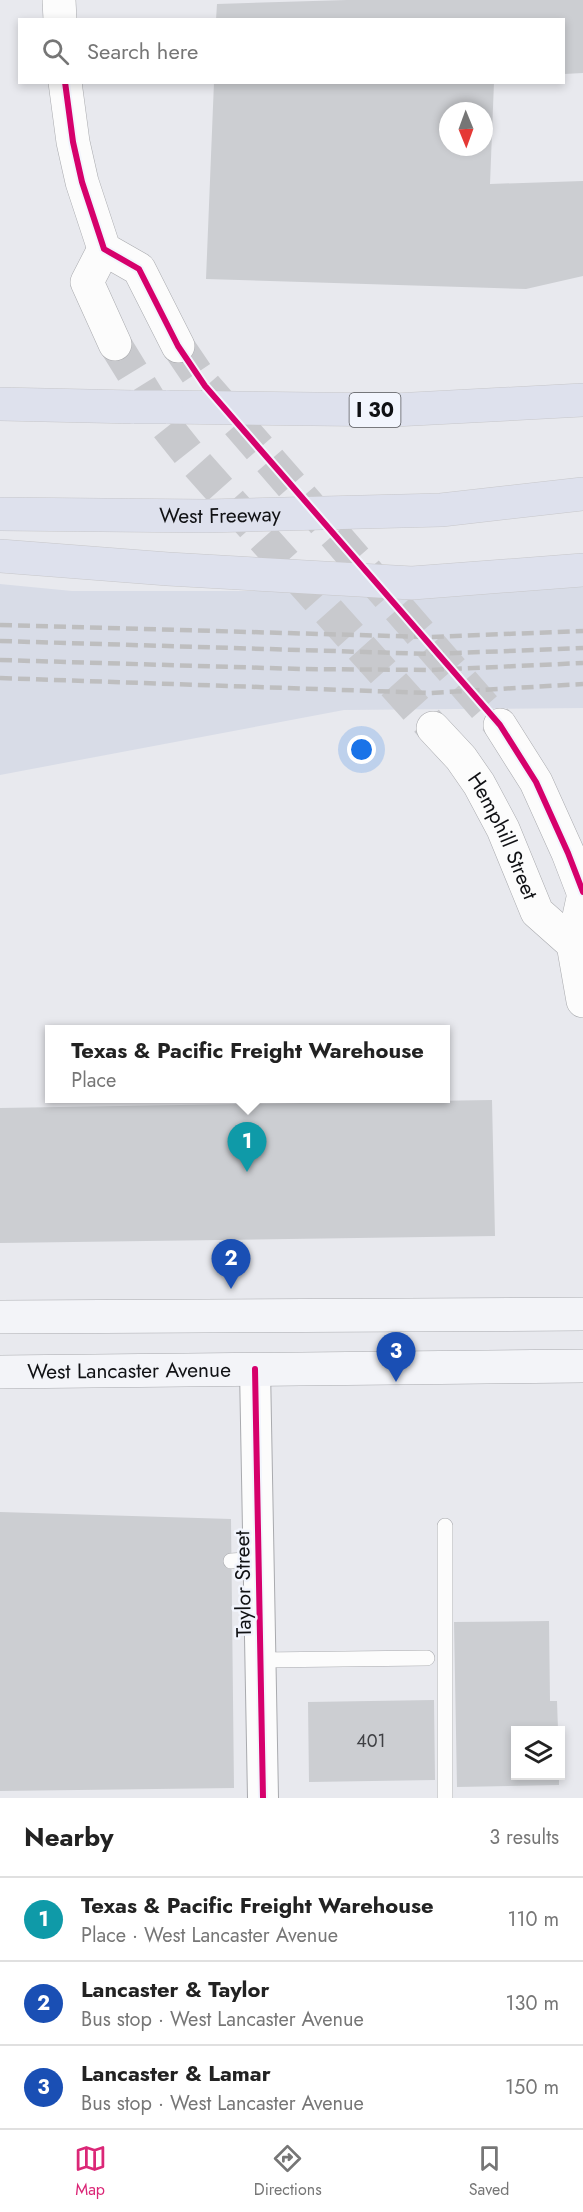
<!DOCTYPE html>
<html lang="en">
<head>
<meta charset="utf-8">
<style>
  :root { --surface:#fff; --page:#f6f6f6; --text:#222; --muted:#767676; --line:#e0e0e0; --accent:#db2777 }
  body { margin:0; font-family:Jost,sans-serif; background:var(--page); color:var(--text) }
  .controls { position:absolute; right:18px; bottom:18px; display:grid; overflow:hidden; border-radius:0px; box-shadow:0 3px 9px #0003 }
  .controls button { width:54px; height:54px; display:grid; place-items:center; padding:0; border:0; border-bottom:2px solid var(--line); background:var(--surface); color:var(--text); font:30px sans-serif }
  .compass { position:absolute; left:439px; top:102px; width:54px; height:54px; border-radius:50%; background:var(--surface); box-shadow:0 3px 9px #0003; rotate:179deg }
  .you { position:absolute; left:362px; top:750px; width:21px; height:21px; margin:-15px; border:4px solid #fff; border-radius:50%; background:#1a73e8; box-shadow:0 0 0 9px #1a73e833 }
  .badge { display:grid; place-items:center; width:39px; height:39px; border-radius:50%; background:var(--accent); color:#fff; font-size:20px; font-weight:700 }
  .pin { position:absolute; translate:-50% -50px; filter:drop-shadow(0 2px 3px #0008) }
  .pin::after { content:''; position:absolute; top:32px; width:21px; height:18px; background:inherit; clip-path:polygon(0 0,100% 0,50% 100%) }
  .popup { position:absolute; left:45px; top:1025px; width:405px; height:78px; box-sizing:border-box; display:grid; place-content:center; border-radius:0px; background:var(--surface); filter:drop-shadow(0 2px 4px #0005); font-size:20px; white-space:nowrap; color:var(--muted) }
  .popup b { font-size:22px; color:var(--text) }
  .popup::after { content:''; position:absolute; left:50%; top:100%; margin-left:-12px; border:12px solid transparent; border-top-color:var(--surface) }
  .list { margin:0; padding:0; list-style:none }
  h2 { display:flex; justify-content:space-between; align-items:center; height:78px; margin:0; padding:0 24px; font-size:26px }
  h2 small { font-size:20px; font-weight:400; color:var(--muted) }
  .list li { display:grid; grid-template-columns:39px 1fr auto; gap:18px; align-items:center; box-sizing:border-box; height:84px; padding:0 24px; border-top:2px solid var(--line) }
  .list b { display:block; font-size:22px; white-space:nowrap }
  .list p { margin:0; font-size:20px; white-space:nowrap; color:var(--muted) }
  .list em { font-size:20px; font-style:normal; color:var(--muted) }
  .icon { flex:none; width:33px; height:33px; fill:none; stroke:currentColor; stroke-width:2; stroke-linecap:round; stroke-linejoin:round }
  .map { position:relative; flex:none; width:583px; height:1798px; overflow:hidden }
  .search { position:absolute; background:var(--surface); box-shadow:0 3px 9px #0003; left:18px; right:18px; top:18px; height:66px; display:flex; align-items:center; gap:15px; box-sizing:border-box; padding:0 21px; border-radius:0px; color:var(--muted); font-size:22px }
  .sheet { height:330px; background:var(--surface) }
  nav { display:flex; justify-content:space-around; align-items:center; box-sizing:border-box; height:84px; border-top:2px solid var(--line); background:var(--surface); font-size:16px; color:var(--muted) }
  nav a { display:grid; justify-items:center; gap:3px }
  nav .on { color:var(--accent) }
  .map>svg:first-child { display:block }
  .built { fill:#d8dce7 }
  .building { fill:#ccced2; fill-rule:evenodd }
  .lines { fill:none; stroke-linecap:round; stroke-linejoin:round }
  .tertiary-tunnel { stroke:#c8c9cd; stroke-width:33; stroke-dasharray:33 16; stroke-linecap:butt }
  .service-casing { stroke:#a9aaae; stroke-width:16 }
  .minor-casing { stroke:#a9aaae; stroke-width:32 }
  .tertiary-casing { stroke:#a9aaae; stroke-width:34 }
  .secondary-casing { stroke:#a9aaae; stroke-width:34 }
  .motorway-casing { stroke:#c7c7ca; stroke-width:34 }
  .service { stroke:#fcfcfc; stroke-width:15 }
  .minor { stroke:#fcfcfc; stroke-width:30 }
  .tertiary { stroke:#fcfcfc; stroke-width:33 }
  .secondary { stroke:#f3f4f8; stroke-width:33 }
  .motorway { stroke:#dee1ed; stroke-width:33 }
  .rail { stroke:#bebebf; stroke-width:4.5; stroke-dasharray:12 6; stroke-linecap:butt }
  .motorway-bridge-casing { stroke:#c7c7ca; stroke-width:34; stroke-linecap:butt }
  .motorway-bridge { stroke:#dee1ed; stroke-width:33 }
  .cycleway-casing { stroke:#f2f5fd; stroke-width:10 }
  .cycleway { stroke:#d6006c; stroke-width:6 }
  .labels { text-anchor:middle; stroke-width:5; stroke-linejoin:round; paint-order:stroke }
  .number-label { font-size:18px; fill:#3f4044 }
  .shield { fill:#f2f5fd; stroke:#54555a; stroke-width:1.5 }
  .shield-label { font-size:20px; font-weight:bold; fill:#101114 }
  .street-label { font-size:21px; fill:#101114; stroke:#f2f5fd }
</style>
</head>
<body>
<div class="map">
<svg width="583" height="1798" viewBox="0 0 583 1798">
  <rect width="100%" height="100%" fill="#e8e9ee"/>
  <path class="built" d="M583,580v128l-239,2 -344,65v-191l72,7h390z"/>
  <path class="building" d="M347,0h236v73l-19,1v-54h-348l1,-16z
    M214,82h280l-4,102 93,-3v95l-57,13 -320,-10zM448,111h36v36h-36z
    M492,1100l3,136 -495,7v-135z
    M0,1512l231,7 3,269 -234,3z
    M549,1621l1,80h7l1,29h-42v46h43v9l-102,2 -3,-165z
    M434,1700l1,80 -126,2 -1,-80z"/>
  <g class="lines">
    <path class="tertiary-tunnel" d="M115,344l48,78 32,40 238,266
      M178,346l27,40 295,339"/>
    <g class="service-casing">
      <path id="service" d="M445,1526v272
        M231,1561l28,-2
        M261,1660l166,-2"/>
    </g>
    <g class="minor-casing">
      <path id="minor" d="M255,1369l8,429"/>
    </g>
    <g class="tertiary-casing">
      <g id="tertiary">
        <path d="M59,0l1,20"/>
        <path d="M65,82l8,60 9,40 22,67 35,20 39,77"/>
        <path d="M104,249l-17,33 28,62"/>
        <path d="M500,725l36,57 32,71 15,39"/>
        <path id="s1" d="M433,728l28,30 18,26 24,45 34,83 36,32"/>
        <path d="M583,898l-10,46 10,57"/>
      </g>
    </g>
    <g class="secondary-casing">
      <g id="secondary">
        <path d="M0,1317l583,-3"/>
        <path id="s2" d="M0,1372l583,-6"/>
      </g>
    </g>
    <g class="motorway-casing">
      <g id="motorway">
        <path d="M0,404l134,3"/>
        <path d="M166,407l228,3 189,-10"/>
        <path id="s3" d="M0,514l206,2 235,-6 142,-16"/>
        <path d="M0,556l168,13 244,14 171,-13"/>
      </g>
    </g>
    <use href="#service" class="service"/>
    <use href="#minor" class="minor"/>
    <use href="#tertiary" class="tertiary"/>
    <use href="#secondary" class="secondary"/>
    <use href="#motorway" class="motorway"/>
    <path class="rail" d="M0,625l429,12 154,-6
      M0,641l432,13 151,-6
      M0,660l301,9 129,1 153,-7
      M0,678l430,15 153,-9"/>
    <g class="motorway-bridge-casing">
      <path id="motorway-bridge" d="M134,407h32"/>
    </g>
    <use href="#motorway-bridge" class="motorway-bridge"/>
    <g class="cycleway-casing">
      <path id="cycleway" d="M65,82l8,60 9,40 22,67 35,20 39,77 27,40 295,339 36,57 32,71 15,39
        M255,1369l8,429"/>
    </g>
    <use href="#cycleway" class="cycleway"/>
  </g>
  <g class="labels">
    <g class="number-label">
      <text x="371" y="1747">401</text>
    </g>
    <rect class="shield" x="349.5" y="393" width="51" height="34" rx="4.5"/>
    <g class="shield-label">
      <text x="375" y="417">I 30</text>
    </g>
    <g class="street-label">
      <text dy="7" stroke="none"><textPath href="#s3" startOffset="220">West Freeway</textPath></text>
      <text dy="7" stroke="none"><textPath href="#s1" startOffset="130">Hemphill Street</textPath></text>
      <text dy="7" stroke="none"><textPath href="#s2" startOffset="129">West Lancaster Avenue</textPath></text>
      <text transform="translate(243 1584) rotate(-91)" y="7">Taylor Street</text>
    </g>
  </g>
</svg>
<div class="controls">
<button><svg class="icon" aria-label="layers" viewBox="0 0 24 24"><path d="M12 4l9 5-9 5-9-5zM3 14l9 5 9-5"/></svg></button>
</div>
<svg class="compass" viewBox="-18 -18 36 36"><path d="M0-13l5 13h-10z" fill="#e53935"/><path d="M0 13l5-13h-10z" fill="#767676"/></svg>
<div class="you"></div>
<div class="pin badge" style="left:247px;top:1172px;background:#0f9aa8">1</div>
<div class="popup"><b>Texas &amp; Pacific Freight Warehouse</b>Place</div>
<div class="pin badge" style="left:231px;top:1289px;background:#1a4fb4">2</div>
<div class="pin badge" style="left:396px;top:1382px;background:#1a4fb4">3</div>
<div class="search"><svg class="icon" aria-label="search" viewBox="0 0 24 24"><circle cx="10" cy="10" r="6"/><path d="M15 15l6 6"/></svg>Search here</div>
</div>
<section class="sheet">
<h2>Nearby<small>3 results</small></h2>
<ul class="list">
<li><span class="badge" style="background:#0f9aa8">1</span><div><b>Texas &amp; Pacific Freight Warehouse</b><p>Place · West Lancaster Avenue</p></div><em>110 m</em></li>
<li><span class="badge" style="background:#1a4fb4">2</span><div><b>Lancaster &amp; Taylor</b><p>Bus stop · West Lancaster Avenue</p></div><em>130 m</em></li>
<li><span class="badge" style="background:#1a4fb4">3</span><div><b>Lancaster &amp; Lamar</b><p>Bus stop · West Lancaster Avenue</p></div><em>150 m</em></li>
</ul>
</section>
<nav>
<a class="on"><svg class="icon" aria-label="map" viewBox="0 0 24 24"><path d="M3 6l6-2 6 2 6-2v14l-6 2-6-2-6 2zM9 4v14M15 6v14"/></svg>Map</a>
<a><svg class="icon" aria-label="directions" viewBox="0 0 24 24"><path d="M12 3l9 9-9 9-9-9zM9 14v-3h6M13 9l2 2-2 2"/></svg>Directions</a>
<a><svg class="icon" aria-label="saved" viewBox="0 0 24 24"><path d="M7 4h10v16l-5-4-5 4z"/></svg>Saved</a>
</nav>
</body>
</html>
